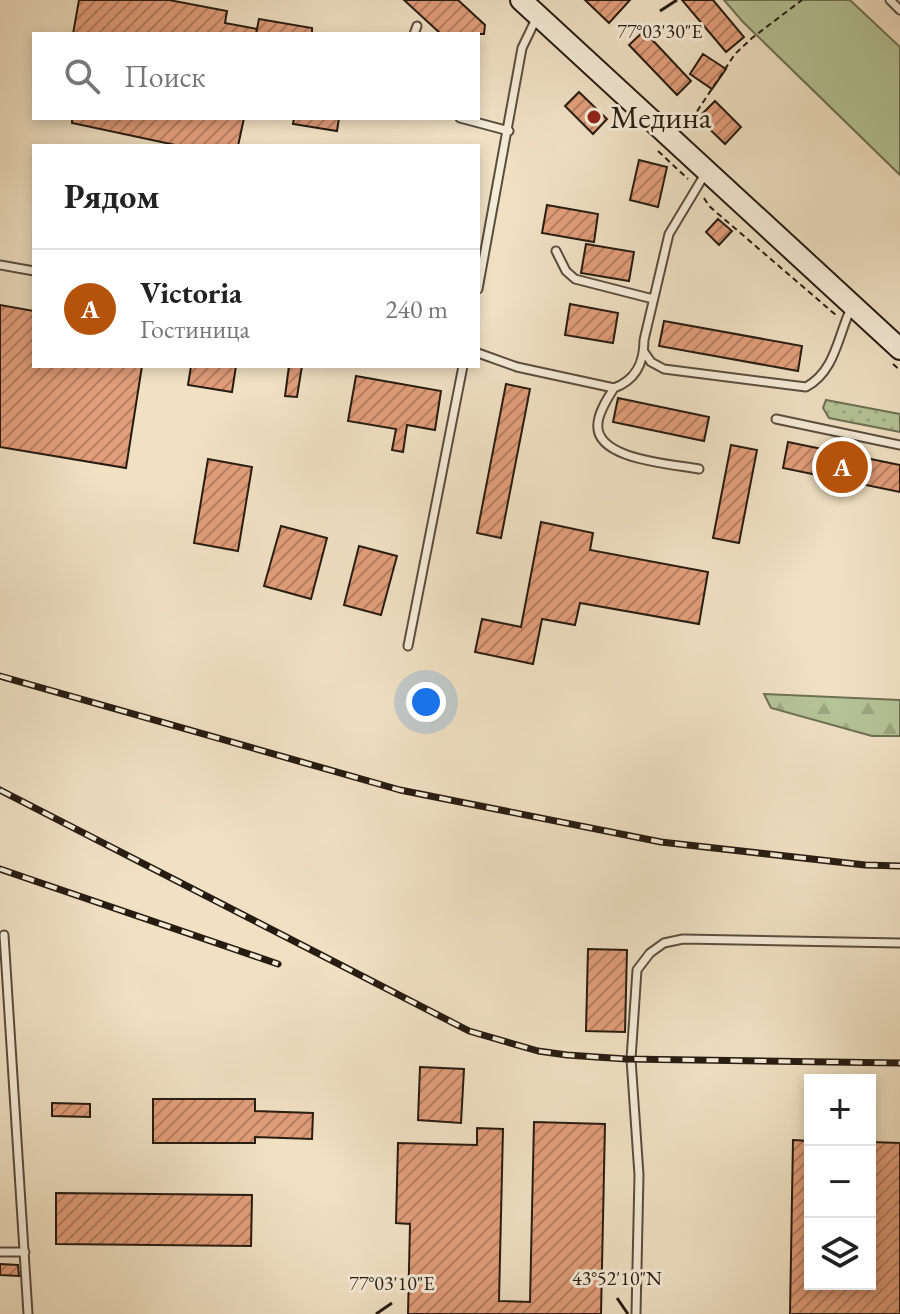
<!DOCTYPE html>
<html lang="ru">
<head>
<meta charset="utf-8">
<style>
  :root { --surface:#fff; --page:#f6f6f6; --text:#222; --muted:#767676; --line:#e0e0e0; --accent:#b45309 }
  body { margin:0; font-family:"EB Garamond",serif; background:var(--page); color:var(--text) }
  .controls { position:absolute; right:24px; bottom:24px; display:grid; overflow:hidden; border-radius:0px; box-shadow:0 4px 12px #0003 }
  .controls button { width:72px; height:72px; display:grid; place-items:center; padding:0; border:0; border-bottom:2px solid var(--line); background:var(--surface); color:var(--text); font:40px sans-serif }
  .you { position:absolute; left:426px; top:702px; width:28px; height:28px; margin:-20px; border:6px solid #fff; border-radius:50%; background:#1a73e8; box-shadow:0 0 0 12px #1a73e833 }
  .badge { display:grid; place-items:center; width:52px; height:52px; border-radius:50%; background:var(--accent); color:#fff; font-size:26px; font-weight:700 }
  .pin { position:absolute; translate:-50% -50%; border:4px solid #fff; box-shadow:0 2px 8px #0006 }
  .list { margin:0; padding:0; list-style:none }
  h2 { display:flex; justify-content:space-between; align-items:center; height:104px; margin:0; padding:0 32px; font-size:34px }
  h2 small { font-size:26px; font-weight:400; color:var(--muted) }
  .list li { display:grid; grid-template-columns:52px 1fr auto; gap:24px; align-items:center; box-sizing:border-box; height:120px; padding:0 32px; border-top:2px solid var(--line) }
  .list b { display:block; font-size:30px; white-space:nowrap }
  .list p { margin:0; font-size:26px; white-space:nowrap; color:var(--muted) }
  .list em { font-size:26px; font-style:normal; color:var(--muted) }
  .icon { flex:none; width:44px; height:44px; fill:none; stroke:currentColor; stroke-width:2; stroke-linecap:round; stroke-linejoin:round }
  .map { position:relative; flex:none; width:900px; height:1314px; overflow:hidden }
  .search { position:absolute; background:var(--surface); box-shadow:0 4px 12px #0003; left:32px; top:32px; width:448px; height:88px; display:flex; align-items:center; gap:20px; box-sizing:border-box; padding:0 28px; border-radius:0px; color:var(--muted); font-size:30px }
  .panel { position:absolute; background:var(--surface); box-shadow:0 4px 12px #0003; left:32px; top:144px; width:448px; height:224px; border-radius:0px }
  .map>svg:first-child { display:block }
  .grass { fill:#b5c497; stroke:#6e7054; stroke-width:2 }
  .forest { fill:url(#forest-firs); stroke:#6e7054; stroke-width:2 }
  .park { fill:url(#park-dots); stroke:#6e7054; stroke-width:2 }
  .building { fill:url(#building-hatch); stroke:#271c12; stroke-width:2 }
  .lines { fill:none; stroke-linecap:round; stroke-linejoin:round }
  .lane-casing { stroke:#594d3e; stroke-width:11 }
  .secondary-casing { stroke:#271c12; stroke-width:24 }
  .path { stroke:#271c12; stroke-width:2; stroke-dasharray:6 4; stroke-linecap:butt }
  .lane { stroke:#f5ecd8; stroke-width:7 }
  .secondary { stroke:#f5ecd8; stroke-width:20 }
  .rail-casing { stroke:#271c12; stroke-width:7 }
  .rail { stroke:#f5ecd8; stroke-width:4; stroke-dasharray:12; stroke-linecap:butt }
  .ticks { fill:none; stroke:#271c12; stroke-width:3 }
  .poi-dot { fill:#8f2418; stroke:#f5ecd8; stroke-width:3 }
  .labels { text-anchor:middle; stroke-width:6; stroke-linejoin:round; paint-order:stroke }
  .poi-label { font-size:32px; fill:#271c12; stroke:#f5ecd8; text-anchor:start }
  .ticks-label { font-size:20px; text-anchor:middle; fill:#271c12; stroke:#f5ecd8; stroke-width:6; stroke-linejoin:round; paint-order:stroke }
</style>
</head>
<body>
<div class="map">
<svg width="900" height="1314" viewBox="0 0 900 1314">
  <defs>
    <pattern id="forest-firs" width="22" height="20" patternUnits="userSpaceOnUse" patternTransform="scale(2)"><rect width="22" height="20" fill="#b5c497"/><path d="M5 1l3.5 6h-7zM16 11l3.5 6h-7z" fill="#9ca881"/></pattern>
    <pattern id="park-dots" width="8" height="8" patternUnits="userSpaceOnUse" patternTransform="scale(2)"><rect width="8" height="8" fill="#b5c497"/><path d="M2 2h.1M6 6h.1" fill="none" stroke="#9ca881" stroke-width="1.8" stroke-linecap="round"/></pattern>
    <pattern id="building-hatch" width="6" height="6" patternUnits="userSpaceOnUse" patternTransform="scale(2)"><rect width="6" height="6" fill="#e29e7a"/><path d="M-1 1l2-2M0 6l6-6M5 7l2-2" fill="none" stroke="#b78063"/></pattern>
  </defs>
  <rect width="100%" height="100%" fill="#f0e1c3"/>
  <filter id="stains"><feTurbulence type="fractalNoise" baseFrequency=".0025" numOctaves="4"/><feColorMatrix values="0 0 0 0 .2 0 0 0 0 .09 0 0 0 0 .02 0 0 0 .5 -.17"/></filter>
  <radialGradient id="worn" r=".72"><stop offset=".6" stop-color="#630" stop-opacity="0"/><stop offset="1" stop-color="#630" stop-opacity=".3"/></radialGradient>
  <path class="grass" d="M724,0h126l50,47v128l-157,-153z"/>
  <path class="forest" d="M764,694l136,6v36h-28l-101,-28z"/>
  <path class="park" d="M826,400l74,14v18l-71,-14 -6,-10z"/>
  <path class="building" d="M79,0h90l58,11 -2,12 32,6 -1,5h-183z
    M404,0h54l27,25 -1,9h-43z
    M585,0h45l-21,23z
    M682,0h31l31,37 -18,15z
    M259,19l53,9v6h-56z
    M644,31l47,50 -14,14 -48,-50z
    M703,54l23,15 -14,20 -22,-15z
    M579,92l28,27 -14,15 -28,-28z
    M715,101l26,26 -16,17 -27,-26z
    M72,118h172l-6,28h-58l-108,-23z
    M294,118h45l-2,13 -44,-7z
    M639,160l28,7 -9,40 -28,-7z
    M547,205l51,9 -4,28 -52,-9z
    M718,219l14,12 -13,14 -13,-13z
    M586,244l48,8 -5,29 -48,-8z
    M570,304l48,9 -5,30 -48,-8z
    M0,305l34,6v55h108l-16,102 -126,-21z
    M664,321l138,25 -4,25 -139,-25z
    M191,366h45l-4,26 -44,-7z
    M289,366h13l-5,31 -12,-1z
    M356,376l85,15 -6,39 -28,-5 -4,27 -11,-2 4,-21 -48,-8z
    M506,384l24,5 -29,149 -24,-5z
    M618,398l91,19 -5,24 -91,-19z
    M788,442l112,23v27l-117,-24z
    M731,445l26,5 -18,93 -26,-5z
    M208,459l44,8 -14,84 -44,-8z
    M541,522l52,11 -3,17 118,22 -9,52 -119,-21 -5,22 -33,-6 -9,45 -58,-12 7,-33 39,8z
    M281,526l46,12 -16,61 -47,-13z
    M359,546l38,10 -16,59 -37,-10z
    M588,949l39,1 -2,82 -39,-1z
    M420,1067l44,2 -3,54 -43,-3z
    M153,1099h102v12l58,2 -1,26 -57,-2v6h-102z
    M52,1103l38,1v13l-38,-1z
    M534,1122l71,2 -4,190h-193l2,-90 -14,-1 2,-80 79,2v-17l26,1 -4,172 31,1z
    M793,1140l17,1v143h60v-142l30,1v171h-110z
    M56,1193l196,2 -1,51 -195,-2z
    M0,1264l18,1 1,11 -19,-1z"/>
  <g class="lines">
    <g class="lane-casing">
      <path id="lane" d="M890,0l10,10
        M414,34l3,-8
        M460,118l49,13
        M556,251l10,20 9,8 78,20
        M0,265l34,6
        M478,289l44,-241 14,-29
        M644,352l7,10 13,7 142,18c30,-16 32,-53 46,-81
        M478,353l39,14 97,21c22,-8 30,-25 30,-48l25,-106 36,-60
        M614,388c-6,10 -15,23 -16,35 -5,37 75,41 101,46
        M776,419l124,26
        M408,646l55,-280
        M4,935l24,379
        M0,1252h25
        M636,1314l3,-139 -8,-116 6,-89 13,-17 14,-10 19,-4 217,4"/>
    </g>
    <g class="secondary-casing">
      <path id="secondary" d="M521,0l379,349"/>
    </g>
    <path class="path" d="M686,128l49,-74 17,-16 50,-38
      M658,151l30,28
      M704,198l5,8 128,110
      M893,364l7,6"/>
    <use href="#lane" class="lane"/>
    <use href="#secondary" class="secondary"/>
    <g class="rail-casing">
      <path id="rail" d="M0,676l400,114 261,52 204,23 35,1
        M0,790l469,241 69,20 29,4 59,4 274,4
        M0,869l278,95"/>
    </g>
    <use href="#rail" class="rail"/>
  </g>
  <path class="ticks" d="M660,11l17,-11M617,1298l11,16M376,1314l16,-11"/>
  <circle class="poi-dot" cx="594" cy="117" r="8"/>
  <g class="labels">
    <g class="poi-label">
      <text x="610" y="128">Медина</text>
    </g>
  </g>
  <g class="ticks-label">
    <text x="660" y="38">77°03'30"E</text>
    <text x="617" y="1285">43°52'10"N</text>
    <text x="392" y="1290">77°03'10"E</text>
  </g>
  <rect width="100%" height="100%" filter="url(#stains)"/>
  <rect width="100%" height="100%" fill="url(#worn)"/>
</svg>
<div class="controls">
<button>+</button>
<button>−</button>
<button><svg class="icon" aria-label="layers" viewBox="0 0 24 24"><path d="M12 4l9 5-9 5-9-5zM3 14l9 5 9-5"/></svg></button>
</div>
<div class="you"></div>
<div class="pin badge" style="left:842px;top:467px">A</div>
<div class="search"><svg class="icon" aria-label="search" viewBox="0 0 24 24"><circle cx="10" cy="10" r="6"/><path d="M15 15l6 6"/></svg>Поиск</div>
<section class="panel">
<h2>Рядом<small></small></h2>
<ul class="list">
<li><span class="badge">A</span><div><b>Victoria</b><p>Гостиница</p></div><em>240 m</em></li>
</ul>
</section>
</div>
</body>
</html>
